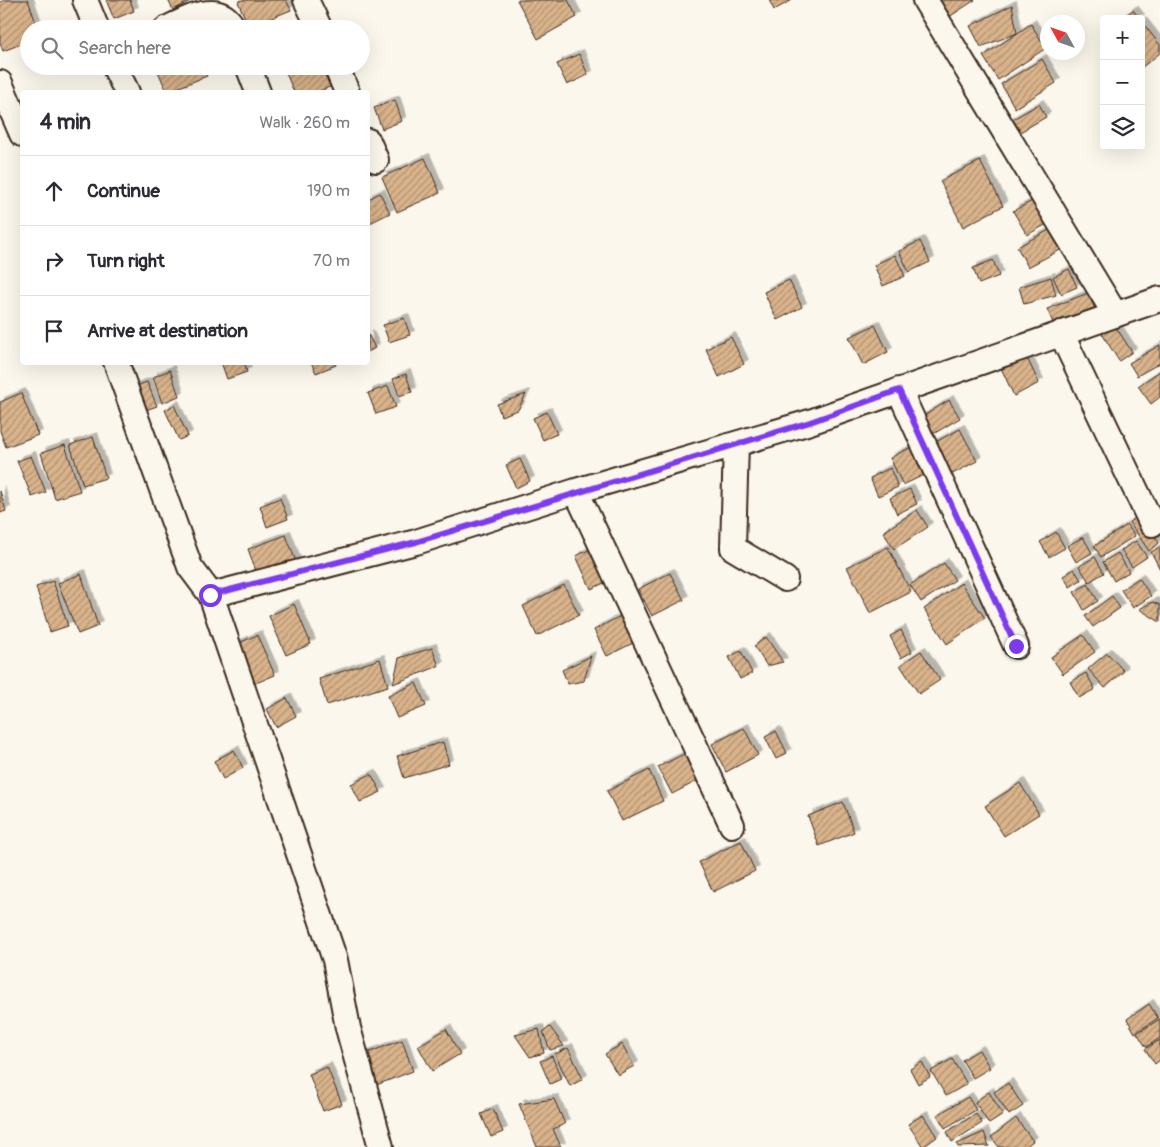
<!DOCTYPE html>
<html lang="en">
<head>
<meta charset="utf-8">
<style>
  :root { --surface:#fff; --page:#f7f7f7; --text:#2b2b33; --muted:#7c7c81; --line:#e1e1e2 }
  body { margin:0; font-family:Pangolin,sans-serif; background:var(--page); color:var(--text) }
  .controls { position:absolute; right:15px; top:15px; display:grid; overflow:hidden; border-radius:5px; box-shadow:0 5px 20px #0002 }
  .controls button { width:45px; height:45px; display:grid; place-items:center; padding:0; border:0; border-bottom:1px solid var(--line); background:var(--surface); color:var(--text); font:25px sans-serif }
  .compass { position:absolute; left:1040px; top:15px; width:45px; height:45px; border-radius:50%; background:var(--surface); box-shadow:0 5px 20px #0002; rotate:310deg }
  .stop { position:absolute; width:15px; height:15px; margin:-11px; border:4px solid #7c3aed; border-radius:50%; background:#fff }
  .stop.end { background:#7c3aed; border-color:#fff; box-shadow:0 1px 5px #0008 }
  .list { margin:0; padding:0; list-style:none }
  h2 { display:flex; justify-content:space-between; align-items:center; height:65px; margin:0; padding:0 20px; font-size:21px }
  h2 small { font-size:16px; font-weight:400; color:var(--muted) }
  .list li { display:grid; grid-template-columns:32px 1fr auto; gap:15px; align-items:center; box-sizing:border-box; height:70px; padding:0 20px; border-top:1px solid var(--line) }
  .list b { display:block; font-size:19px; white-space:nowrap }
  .list em { font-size:16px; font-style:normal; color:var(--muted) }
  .icon { flex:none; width:28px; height:28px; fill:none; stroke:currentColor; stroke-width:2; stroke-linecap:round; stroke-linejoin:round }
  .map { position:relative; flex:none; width:1160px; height:1147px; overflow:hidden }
  .search { position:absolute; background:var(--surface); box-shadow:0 5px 20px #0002; left:20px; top:20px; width:350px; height:55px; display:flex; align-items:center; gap:12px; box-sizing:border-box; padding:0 18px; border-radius:28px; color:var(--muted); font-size:19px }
  .panel { position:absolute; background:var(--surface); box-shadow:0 5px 20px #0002; left:20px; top:90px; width:350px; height:275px; border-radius:5px }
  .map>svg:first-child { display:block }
  .building { fill:url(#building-hatch); stroke:#3b2a1e; filter:url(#shadow) }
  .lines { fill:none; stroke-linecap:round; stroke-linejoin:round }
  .minor-casing { stroke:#3b2a1e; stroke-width:28 }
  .minor { stroke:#fbf7ec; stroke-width:24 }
  .route { stroke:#7c3aed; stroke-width:6 }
</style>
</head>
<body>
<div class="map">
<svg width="1160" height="1147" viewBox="0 0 1160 1147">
  <defs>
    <pattern id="building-hatch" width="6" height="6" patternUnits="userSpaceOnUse" patternTransform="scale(1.25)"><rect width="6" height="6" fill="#d9b38b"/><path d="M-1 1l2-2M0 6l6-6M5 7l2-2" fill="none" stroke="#b19271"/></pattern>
    <filter id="shadow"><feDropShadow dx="4.5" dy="-4.5" stdDeviation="0" flood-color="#0004"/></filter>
  </defs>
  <rect width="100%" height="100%" fill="#fbf7ec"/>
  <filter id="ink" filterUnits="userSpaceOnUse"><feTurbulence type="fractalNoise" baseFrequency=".02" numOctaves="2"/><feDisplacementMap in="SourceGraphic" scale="10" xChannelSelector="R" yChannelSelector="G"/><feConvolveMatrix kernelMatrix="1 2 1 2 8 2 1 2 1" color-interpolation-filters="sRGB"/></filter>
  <g filter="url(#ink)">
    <path class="building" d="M5,0h23l10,29h-9v12l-26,10 -3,-8v-41z
      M106,0h24l4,11 -20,8z
      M168,0h21l1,1 -17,9z
      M242,0h44l5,10 -42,17 -11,-25z
      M517,0h51l9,17 -39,22z
      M769,0h23l-18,10z
      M939,0h36l-26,17z
      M1012,5l5,28 -36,14 -11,-21z
      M1133,10l7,9h-19z
      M314,18l5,11h-30z
      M1141,21l19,24v8l-19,15z
      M1031,24l15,24 -48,32 -15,-24z
      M579,54l9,21 -21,10 -10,-21z
      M1042,59l14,24 -41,25 -14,-24z
      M164,66h39l4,10 -40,16 -10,-23z
      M300,66h24l8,20 -15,6h-23l-8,-19z
      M395,100l7,21 -20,8 -8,-21z
      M1039,104l7,13 -38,22 -7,-13z
      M425,158l15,35 -43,19 -15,-35z
      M980,161l23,45 -40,21 -23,-46z
      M380,193l10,20 -22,11v-25z
      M1034,200l13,24 -20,11 -14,-24z
      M1055,227l11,20 -38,20 -11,-20z
      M920,241l10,21 -21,10 -10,-21z
      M895,255l10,21 -22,10 -9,-21z
      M993,260l6,16 -20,8 -6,-16z
      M1069,269l8,18 -16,7 -8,-17z
      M1051,277l5,18 -32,9 -5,-17z
      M789,280l13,27 -25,13 -13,-28z
      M1088,293l8,18 -42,14 -7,-16z
      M404,318l6,17 -21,7 -6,-17z
      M1112,321l20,31 -13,9 -20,-32z
      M875,325l13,27 -25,13 -14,-28z
      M368,334l7,14 -7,4z
      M731,337l13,27 -25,13 -13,-28z
      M1160,345v18l-23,13 -8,-13z
      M1026,356l13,27 -25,13 -13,-28z
      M221,362h23l3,10 -20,7z
      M311,362h24l1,3 -20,8z
      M170,370l9,26 -17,7 -9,-26z
      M1160,371v26l-9,7 -13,-18z
      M406,374l6,18 -13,4 -6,-17z
      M147,382l10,24 -14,5 -10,-24z
      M388,386l8,21 -20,7 -8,-21z
      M21,393l17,42 -32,12 -6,-16v-29z
      M526,394l-8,16 -17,6 -4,-12z
      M949,400l11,18 -35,21 -11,-17z
      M174,405l14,31 -9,4 -14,-30z
      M547,412l10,22 -14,6 -10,-22z
      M960,429l17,32 -36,19 -17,-32z
      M93,437l13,41 -23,7 -13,-40z
      M65,445l15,46 -25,8 -14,-46z
      M915,445l13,28 -25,12 -13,-27z
      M31,456l15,36 -14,5 -15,-36z
      M520,459l10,22 -14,7 -10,-23z
      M890,468l8,19 -20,9 -8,-18z
      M910,489l7,15 -20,10 -7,-16z
      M0,491l6,20 -6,2z
      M280,498l8,21 -21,8 -7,-21z
      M917,510l11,17 -34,22 -11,-17z
      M1140,515l19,28 -10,8 -20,-29z
      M1127,525l8,11 -34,21 -7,-11z
      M1056,532l9,16 -16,9 -9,-15z
      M286,535l12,32 -38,15 -12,-33z
      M1083,537l9,16 -16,9 -9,-16z
      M1136,541l11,16 -15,10 -11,-17z
      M597,546l16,33 -22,10 -15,-33z
      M888,547l23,45 -41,21 -23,-46z
      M1160,547v22l-9,-17z
      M1118,553l11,19 -15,9 -11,-19z
      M1095,557l9,16 -15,9 -10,-16z
      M944,563l11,17 -34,22 -11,-17z
      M1074,569l7,11 -11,7 -7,-11z
      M670,573l14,27 -32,16 -14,-27z
      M81,574l17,52 -20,8 -20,-51z
      M1139,578l12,18 -18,12 -12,-18z
      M53,581l15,45 -18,6 -14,-45z
      M961,583l24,35 -38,26 -23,-35z
      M1088,584l10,17 -14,9 -10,-18z
      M564,585l15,30 -42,21 -14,-30z
      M1112,596l8,12 -27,19 -8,-11z
      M1153,602l7,3v17l-21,-13z
      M294,604l17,40 -25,11 -17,-39z
      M626,613l13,27 -32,16 -13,-26z
      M901,630l11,22 -11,6 -11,-22z
      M257,635l18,40 -26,11 -17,-40z
      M1083,635l12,17 -32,22 -12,-17z
      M766,637l17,25 -16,4 -13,-20z
      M432,648l7,18 -46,18 6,-26z
      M741,651l11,22 -12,6 -11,-22z
      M921,651l19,29 -21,14 -19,-29z
      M1107,653l17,18 -19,17 -17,-19z
      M591,656l-7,25 -16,3 -6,-14z
      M380,659l8,27 -61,19 -8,-26z
      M1086,673l9,16 -16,9 -9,-16z
      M416,683l10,23 -29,12 -9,-22z
      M287,698l9,18 -20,11 -9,-18z
      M744,728l14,27 -32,17 -14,-28z
      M776,731l11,22 -11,6 -11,-22z
      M443,742l6,22 -45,14 -7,-22z
      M234,750l9,18 -20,11 -9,-18z
      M690,751l13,27 -31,16 -14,-27z
      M649,770l14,31 -41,20 -15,-30z
      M371,774l10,18 -21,10 -9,-18z
      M1020,783l19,31 -35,22 -19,-30z
      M843,802l11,30 -35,14 -11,-30z
      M741,841l14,30 -42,21 -14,-30z
      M1149,1004l9,14 -23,15 -8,-14z
      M1160,1019v19l-14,9 -9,-14z
      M550,1027l14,19 -14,4 -7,-18z
      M446,1029l14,25 -28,17 -14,-25z
      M539,1029l5,24 -14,4 -15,-22z
      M402,1040l11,31 -42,16 -12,-31z
      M1160,1040v20l-5,4 -10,-15z
      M622,1044l12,22 -16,9 -13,-21z
      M568,1048l15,31 -13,7 -15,-32z
      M979,1050l11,18 -17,10 -11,-18z
      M552,1056l9,23 -11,5 -10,-23z
      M952,1059l15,25 -21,12 -15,-25z
      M922,1062l8,15 -12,7 -8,-15z
      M327,1067l15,37 -19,7 -14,-37z
      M1008,1083l15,23 -14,9 -15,-23z
      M989,1092l14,23 -14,9 -14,-22z
      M968,1097l8,13 -31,18 -8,-13z
      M554,1099l11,25 -12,5 8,18h-24l-18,-43z
      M493,1109l10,23 -12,5 -10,-23z
      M976,1114l6,9 -30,19 -5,-10z
      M923,1115l14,22 -14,10 -15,-23z
      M1016,1118l17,23 -8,6h-26l-8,-10z
      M984,1132l5,14 -31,1 -1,-3z"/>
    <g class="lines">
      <g class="minor-casing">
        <path id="minor" d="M85,0l12,29
          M306,0l14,29
          M925,0l190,314
          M166,29c25,-12 54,-29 68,0
          M114,66l13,26
          M248,66l10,26
          M336,66l11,26
          M0,83l22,51
          M368,141l8,19
          M1061,333l91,191
          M116,362l74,205 21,28 124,365 13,68 33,119
          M899,390l117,256
          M736,444l-3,104 52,31
          M576,491l234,-69 350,-123
          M211,595l205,-53 160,-51 156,334"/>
      </g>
      <use href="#minor" class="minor"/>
    </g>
  </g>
  <g class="lines" filter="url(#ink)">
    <path class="route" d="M210,595l206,-53 394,-120 89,-32 117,256"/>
  </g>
</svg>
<div class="controls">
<button>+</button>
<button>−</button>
<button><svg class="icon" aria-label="layers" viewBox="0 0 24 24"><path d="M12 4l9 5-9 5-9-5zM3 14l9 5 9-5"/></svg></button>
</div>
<svg class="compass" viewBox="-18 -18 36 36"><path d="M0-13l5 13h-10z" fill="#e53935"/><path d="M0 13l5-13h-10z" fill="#7c7c81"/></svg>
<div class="stop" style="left:210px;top:595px"></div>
<div class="stop end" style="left:1016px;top:646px"></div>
<div class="search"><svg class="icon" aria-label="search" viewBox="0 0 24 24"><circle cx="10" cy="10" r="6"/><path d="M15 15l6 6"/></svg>Search here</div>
<section class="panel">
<h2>4 min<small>Walk · 260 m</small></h2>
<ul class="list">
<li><svg class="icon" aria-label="ahead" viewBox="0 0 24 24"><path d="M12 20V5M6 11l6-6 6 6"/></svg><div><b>Continue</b></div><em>190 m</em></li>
<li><svg class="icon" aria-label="right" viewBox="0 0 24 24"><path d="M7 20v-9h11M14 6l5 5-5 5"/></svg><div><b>Turn right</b></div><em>70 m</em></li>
<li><svg class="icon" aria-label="arrive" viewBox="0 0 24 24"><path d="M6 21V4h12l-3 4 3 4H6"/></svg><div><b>Arrive at destination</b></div></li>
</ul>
</section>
</div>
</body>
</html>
